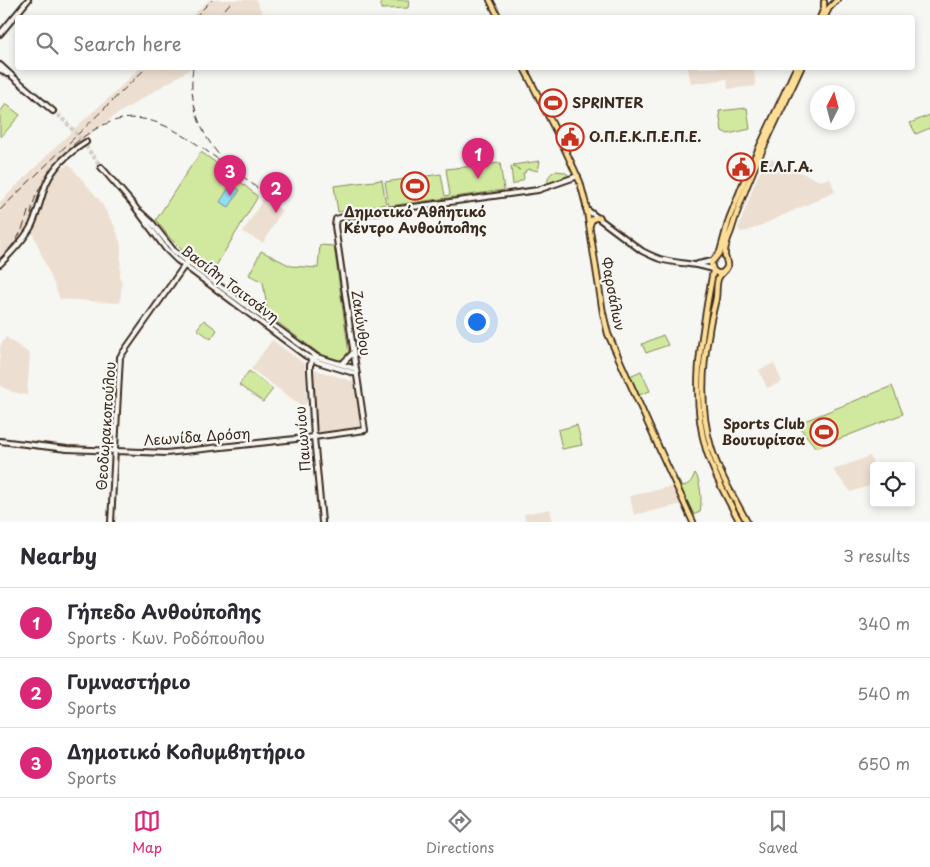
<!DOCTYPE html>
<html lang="en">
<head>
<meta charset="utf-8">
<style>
  :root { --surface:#fff; --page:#f2f2f3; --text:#2b2b33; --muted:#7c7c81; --line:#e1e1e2; --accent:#db2777 }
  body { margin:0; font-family:"Playpen Sans",sans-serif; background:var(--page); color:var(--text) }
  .controls { position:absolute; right:15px; bottom:15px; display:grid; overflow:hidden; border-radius:5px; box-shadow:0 2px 8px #0003 }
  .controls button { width:45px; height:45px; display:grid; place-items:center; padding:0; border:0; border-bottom:1px solid var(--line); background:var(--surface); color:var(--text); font:25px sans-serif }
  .compass { position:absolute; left:810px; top:85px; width:45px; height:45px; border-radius:50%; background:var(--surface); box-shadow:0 2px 8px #0003; rotate:6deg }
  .you { position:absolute; left:476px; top:321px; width:18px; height:18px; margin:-12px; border:4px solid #fff; border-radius:50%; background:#1a73e8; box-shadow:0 0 0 8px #1a73e833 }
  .badge { display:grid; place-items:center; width:32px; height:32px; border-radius:50%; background:var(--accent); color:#fff; font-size:16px; font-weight:700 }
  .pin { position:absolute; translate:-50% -41px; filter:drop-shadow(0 1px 2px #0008) }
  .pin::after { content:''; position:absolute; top:26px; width:18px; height:15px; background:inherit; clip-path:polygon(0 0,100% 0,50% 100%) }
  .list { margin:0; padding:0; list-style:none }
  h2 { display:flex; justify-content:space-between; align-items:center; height:65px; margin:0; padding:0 20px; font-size:21px }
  h2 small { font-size:16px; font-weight:400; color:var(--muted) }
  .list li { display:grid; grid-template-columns:32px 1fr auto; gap:15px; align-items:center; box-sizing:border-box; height:70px; padding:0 20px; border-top:1px solid var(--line) }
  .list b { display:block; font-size:19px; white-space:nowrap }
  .list p { margin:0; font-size:16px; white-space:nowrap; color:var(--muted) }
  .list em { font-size:16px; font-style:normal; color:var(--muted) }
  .icon { flex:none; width:28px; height:28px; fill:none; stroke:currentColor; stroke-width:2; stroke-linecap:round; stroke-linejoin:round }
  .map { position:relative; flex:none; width:930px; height:522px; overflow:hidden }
  .search { position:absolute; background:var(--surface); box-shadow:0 2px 8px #0003; left:15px; right:15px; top:15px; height:55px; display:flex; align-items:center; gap:12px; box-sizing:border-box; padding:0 18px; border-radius:5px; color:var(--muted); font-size:19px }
  .sheet { height:275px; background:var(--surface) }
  nav { display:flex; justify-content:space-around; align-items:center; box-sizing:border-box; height:70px; border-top:1px solid var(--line); background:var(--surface); font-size:14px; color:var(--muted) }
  nav a { display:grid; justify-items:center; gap:2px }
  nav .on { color:var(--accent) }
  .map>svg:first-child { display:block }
  .built { fill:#ecdfd1 }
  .green { fill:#d1e99e; stroke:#868a5e }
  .water { fill:#93ddf4; stroke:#70959e }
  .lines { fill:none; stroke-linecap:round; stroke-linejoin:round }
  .tertiary-tunnel { stroke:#d1cdc8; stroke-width:4; stroke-dasharray:4 2; stroke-linecap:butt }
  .tertiary-casing { stroke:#3b2a1e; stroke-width:8 }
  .secondary-casing { stroke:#3b2a1e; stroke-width:8 }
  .primary-casing { stroke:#3b2a1e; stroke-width:8 }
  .tertiary { stroke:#f6f6f2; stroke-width:4 }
  .secondary { stroke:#f6f6f2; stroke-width:4 }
  .primary { stroke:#fdde96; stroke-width:4.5 }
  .rail { stroke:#3b2a1e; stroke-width:1; stroke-dasharray:8 4; stroke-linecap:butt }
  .labels { text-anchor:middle; stroke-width:4.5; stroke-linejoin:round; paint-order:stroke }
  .poi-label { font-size:14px; font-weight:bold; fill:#3b2a1e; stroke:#f6f6f2; text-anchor:start }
  .street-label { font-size:14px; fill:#3b2a1e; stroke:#f6f6f2 }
</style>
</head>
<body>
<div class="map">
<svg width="930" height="522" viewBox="0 0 930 522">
  <rect width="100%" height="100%" fill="#f6f6f2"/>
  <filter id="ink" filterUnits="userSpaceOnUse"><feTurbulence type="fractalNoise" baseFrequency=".02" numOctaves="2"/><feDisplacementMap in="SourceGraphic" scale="10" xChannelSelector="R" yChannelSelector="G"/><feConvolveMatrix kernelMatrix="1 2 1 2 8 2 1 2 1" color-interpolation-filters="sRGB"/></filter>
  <g filter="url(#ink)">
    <path class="built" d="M209,0h47l7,14 -5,4 -67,-1z
      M140,68h52l-78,48 -16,13 -13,8 -2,4 -17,15 -20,24 -18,47 -19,26 -9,9v-60l76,-75 35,-31z
      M688,68h65l3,18 -28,3 -1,-10 -36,5z
      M767,157l53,24 10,-3 5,14 -87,39 -7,1 -3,-3 16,-44z
      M69,164l32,38 15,27 5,17 -1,33 2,3 -2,21 -60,-4 -29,-70 5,-8 16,-45 6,-6z
      M263,199l19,11 -19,33 -20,-11z
      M6,337l24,17 -3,41 -14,-3 -13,-6v-40z
      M272,340l33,24 2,39 -5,3 -51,-37z
      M774,363l8,19 -15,6 -8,-18z
      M313,369l42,13 7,45 -40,6 -5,-1 -5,-60z
      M870,456l4,11v17l-23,8 -18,-22z
      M674,486l9,18 -49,11 -4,-19z
      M550,509l3,13h-27l-2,-8z"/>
    <path class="green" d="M381,0h28l-1,8 -27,1z
      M6,104l14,11 -19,22 -1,-1v-24z
      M747,108l3,21 -22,5 -6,-3 -3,-20z
      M930,115v13l-14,6 -6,-11z
      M201,152l28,20 28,24v2l-46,76 -26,-19 1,-1 -17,-17 -13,-17 29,-45z
      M540,161l-2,10 -8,-2 -4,1 -1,3h-2l1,6 -11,6 -2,-19 9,4 -7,-5z
      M500,163l4,27 -115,16 -4,-24 56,-8 4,22 5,-1 -4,-26z
      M556,171l8,1 6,4 -22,8c-1,-7 2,-11 8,-13z
      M382,180l4,24 -48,8 -4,-26z
      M320,245l14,1 15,108 -6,7 -23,-7 -52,-39 -5,-33 -14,-7 12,-24 30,15 27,2z
      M204,320l13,10 -6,9 -14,-10z
      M663,335l5,10 -22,8 -4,-9z
      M249,371l24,18 -10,13 -24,-17z
      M641,371l9,20 -11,4 -9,-19z
      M892,386l11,28 -87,34 -19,-24z
      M577,425l5,20 -20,4 -4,-19z
      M695,473c6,8 7,29 5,39l-7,3 -15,-33 1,-1 3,5c9,-1 10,-7 13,-13z"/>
    <path class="water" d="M231,184l9,6 -11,17 -9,-5z"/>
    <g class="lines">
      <path class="tertiary-tunnel" d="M53,111c20,15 33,36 48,56"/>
      <g class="tertiary-casing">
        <path id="tertiary" d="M0,65l12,11 41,35
          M0,69l7,5
          M101,167l31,36 34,46 11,11 129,96 12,6 39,12
          M140,212l12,11 22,28 25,20 118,86 39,12
          M0,264c10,-10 26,-27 32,-39 6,-13 9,-28 14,-41 7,-17 24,-32 40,-42
          M314,358l-4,7v6l4,66 8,85
          M340,364l4,-2 9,-9
          M0,441l67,8 99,4 148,-16 51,-7 -30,-204 1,-7 11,-3 191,-26 40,-14
          M111,522l9,-165 67,-95"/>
      </g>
      <g class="secondary-casing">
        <path id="secondary" d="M0,34l28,-34
          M586,209l56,42c6,3 12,6 18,8 17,5 35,4 52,10
          M698,264l14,-3"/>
      </g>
      <g class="primary-casing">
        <path id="primary" d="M490,0l9,18
          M820,18l4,-10v-6
          M824,18l5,-10 8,-8
          M524,68l39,77 17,37 6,23 17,108 5,21 51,114 34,74
          M590,225c1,-6 4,-8 10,-7
          M713,271c-10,58 -24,120 -7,178 8,26 21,50 34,73
          M721,273h-4l-4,-3 -2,-7 9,-11 9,-33 17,-43 50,-108
          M747,522c-13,-25 -28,-48 -36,-75 -11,-37 -9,-79 -2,-116 1,-11 5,-22 7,-33 1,-7 0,-13 2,-19 2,-6 7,-7 9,-12 1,-4 -1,-7 -2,-11 -1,-7 3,-18 6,-25 17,-57 46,-110 70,-163"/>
      </g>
      <use href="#tertiary" class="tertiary"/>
      <use href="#secondary" class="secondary"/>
      <use href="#primary" class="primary"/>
      <path class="rail" d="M194,18l18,-18
        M217,18l16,-18
        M193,68c-5,31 6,64 27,88
        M73,145c50,-42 82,-30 131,4 13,10 27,19 41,29 9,7 17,15 26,22
        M0,210l146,-142
        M31,215c2,-18 10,-30 20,-45
        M0,258c18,-17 23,-27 29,-50"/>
    </g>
  </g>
  <defs>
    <g id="stadium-ring" transform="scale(1.4375)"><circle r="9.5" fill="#f6f6f2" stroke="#c8321e" stroke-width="1.5"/><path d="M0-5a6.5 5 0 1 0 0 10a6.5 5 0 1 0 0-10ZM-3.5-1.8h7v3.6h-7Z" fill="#c8321e"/></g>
    <g id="civic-ring" transform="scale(1.4375)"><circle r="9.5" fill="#f6f6f2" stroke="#c8321e" stroke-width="1.5"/><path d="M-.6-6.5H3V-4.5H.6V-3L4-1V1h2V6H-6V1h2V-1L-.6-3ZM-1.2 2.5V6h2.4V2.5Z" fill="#c8321e"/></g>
  </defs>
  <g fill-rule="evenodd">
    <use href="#stadium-ring" x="553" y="103"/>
    <use href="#civic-ring" x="570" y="137"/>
    <use href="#civic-ring" x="741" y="167"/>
    <use href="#stadium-ring" x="415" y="186"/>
    <use href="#stadium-ring" x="824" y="432"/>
  </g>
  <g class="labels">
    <g class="poi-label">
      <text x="572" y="108">SPRINTER</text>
      <text x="589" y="142">Ο.Π.Ε.Κ.Π.Ε.Π.Ε.</text>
      <text x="760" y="172">Ε.Λ.Γ.Α.</text>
      <text x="415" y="217" text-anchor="middle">Δημοτικό Αθλητικό<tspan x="415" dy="16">Κέντρο Ανθούπολης</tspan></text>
      <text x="805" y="429" text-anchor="end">Sports Club<tspan x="805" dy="16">Βουτυρίτσα</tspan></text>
    </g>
    <g class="street-label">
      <text transform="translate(230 284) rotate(37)" y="5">Βασίλη Τσιτσάνη</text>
      <text transform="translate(613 294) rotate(79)" y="5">Φαρσάλων</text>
      <text transform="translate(361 323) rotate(82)" y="5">Ζακύνθου</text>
      <text transform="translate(106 426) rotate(-86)" y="5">Θεοδωρακοπούλου</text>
      <text transform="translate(197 437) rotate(-4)" y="5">Λεωνίδα Δρόση</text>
      <text transform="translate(303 439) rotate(-95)" y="5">Παιωνίου</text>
    </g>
  </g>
</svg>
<div class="controls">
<button><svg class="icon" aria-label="locate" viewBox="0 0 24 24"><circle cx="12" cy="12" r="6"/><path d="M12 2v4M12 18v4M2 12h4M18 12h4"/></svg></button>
</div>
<svg class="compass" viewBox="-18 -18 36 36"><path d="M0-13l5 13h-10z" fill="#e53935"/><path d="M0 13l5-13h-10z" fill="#7c7c81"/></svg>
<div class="you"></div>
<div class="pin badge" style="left:478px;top:179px">1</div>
<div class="pin badge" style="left:276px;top:213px">2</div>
<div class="pin badge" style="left:230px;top:196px">3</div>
<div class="search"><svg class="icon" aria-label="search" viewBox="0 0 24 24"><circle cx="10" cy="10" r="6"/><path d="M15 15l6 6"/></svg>Search here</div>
</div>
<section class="sheet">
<h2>Nearby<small>3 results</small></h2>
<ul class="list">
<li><span class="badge">1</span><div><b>Γήπεδο Ανθούπολης</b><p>Sports · Κων. Ροδόπουλου</p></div><em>340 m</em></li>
<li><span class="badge">2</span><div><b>Γυμναστήριο</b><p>Sports</p></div><em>540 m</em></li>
<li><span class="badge">3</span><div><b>Δημοτικό Κολυμβητήριο</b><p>Sports</p></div><em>650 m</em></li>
</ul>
</section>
<nav>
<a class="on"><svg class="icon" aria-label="map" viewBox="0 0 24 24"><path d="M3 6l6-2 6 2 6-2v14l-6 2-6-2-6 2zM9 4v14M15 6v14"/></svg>Map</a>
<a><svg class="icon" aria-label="directions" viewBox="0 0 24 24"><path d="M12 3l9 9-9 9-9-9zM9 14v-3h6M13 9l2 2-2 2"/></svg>Directions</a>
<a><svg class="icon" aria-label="saved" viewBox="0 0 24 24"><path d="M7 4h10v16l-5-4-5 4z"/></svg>Saved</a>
</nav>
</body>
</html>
